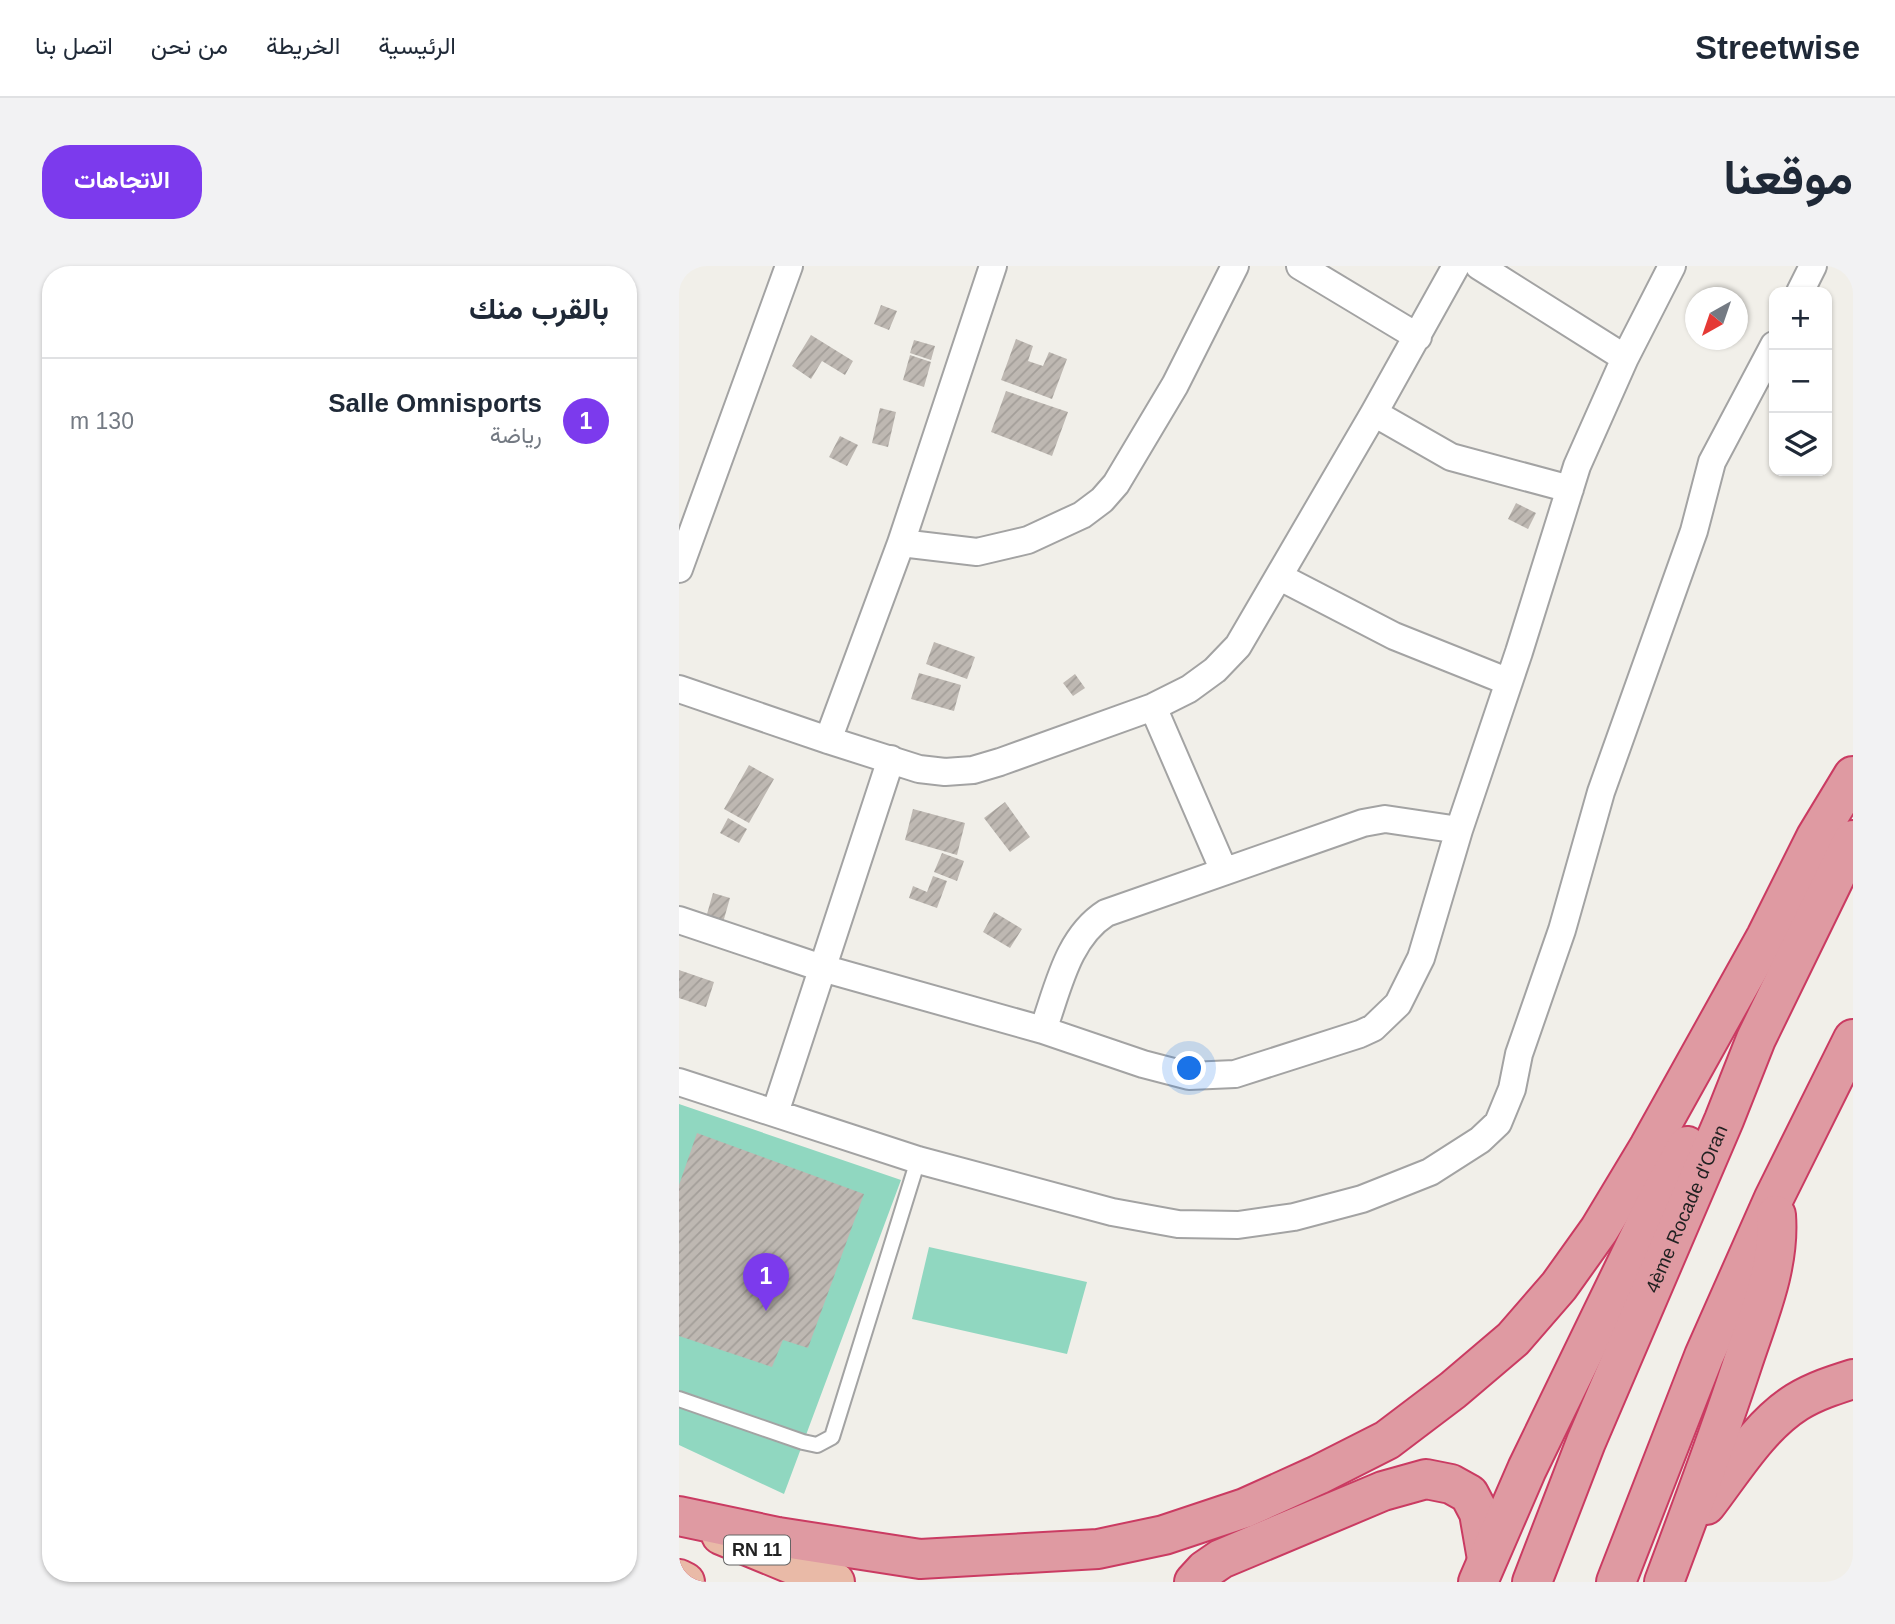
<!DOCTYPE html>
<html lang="ar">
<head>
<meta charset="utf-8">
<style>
  :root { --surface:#fff; --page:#f2f2f3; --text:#1f2937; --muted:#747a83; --line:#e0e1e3; --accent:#7c3aed }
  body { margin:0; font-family:Helvetica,Vazirmatn,sans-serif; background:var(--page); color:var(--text); direction:rtl }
  .controls { position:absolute; right:21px; top:21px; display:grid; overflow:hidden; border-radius:14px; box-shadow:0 2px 5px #0004 }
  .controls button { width:63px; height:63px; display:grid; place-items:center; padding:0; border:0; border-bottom:2px solid var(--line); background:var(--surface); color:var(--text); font:35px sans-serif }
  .compass { position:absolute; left:1006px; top:21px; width:63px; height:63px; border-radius:50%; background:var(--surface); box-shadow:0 2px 5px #0004; rotate:220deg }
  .you { position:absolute; left:511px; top:803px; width:24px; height:24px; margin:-18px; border:5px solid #fff; border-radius:50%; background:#1a73e8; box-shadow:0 0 0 10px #1a73e833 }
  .badge { display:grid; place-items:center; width:46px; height:46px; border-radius:50%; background:var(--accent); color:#fff; font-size:23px; font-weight:700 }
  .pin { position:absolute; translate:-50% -58px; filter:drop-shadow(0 2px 4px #0008) }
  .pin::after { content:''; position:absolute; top:37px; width:24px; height:21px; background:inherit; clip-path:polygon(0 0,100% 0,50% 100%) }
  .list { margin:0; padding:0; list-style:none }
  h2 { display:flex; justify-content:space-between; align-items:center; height:91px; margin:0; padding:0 28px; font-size:30px }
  h2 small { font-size:23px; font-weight:400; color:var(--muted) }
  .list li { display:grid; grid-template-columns:46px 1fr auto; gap:21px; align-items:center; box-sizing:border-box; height:126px; padding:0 28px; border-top:2px solid var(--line) }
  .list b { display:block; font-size:26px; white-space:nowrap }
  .list p { margin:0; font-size:23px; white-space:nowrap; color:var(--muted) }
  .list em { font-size:23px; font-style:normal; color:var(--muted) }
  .icon { flex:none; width:38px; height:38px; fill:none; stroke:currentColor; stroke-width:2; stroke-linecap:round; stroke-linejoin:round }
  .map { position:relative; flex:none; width:1174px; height:1316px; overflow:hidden; direction:ltr; border-radius:28px }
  header { display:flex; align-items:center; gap:42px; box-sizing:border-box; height:98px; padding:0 35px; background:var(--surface); border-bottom:2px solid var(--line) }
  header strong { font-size:33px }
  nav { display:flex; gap:38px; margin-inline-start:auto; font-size:24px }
  .intro { display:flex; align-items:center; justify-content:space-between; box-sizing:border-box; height:168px; padding:0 42px }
  h1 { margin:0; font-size:49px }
  .button { padding:18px 32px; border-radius:28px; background:var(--accent); color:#fff; font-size:24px; font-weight:700 }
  main { display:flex; gap:42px; padding:0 42px }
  aside { flex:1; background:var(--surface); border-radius:28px; box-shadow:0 2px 5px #0004 }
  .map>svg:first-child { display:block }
  .pitch { fill:#90d7c0 }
  .building { fill:url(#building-hatch) }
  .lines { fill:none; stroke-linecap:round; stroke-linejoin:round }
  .service-casing { stroke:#a3a3a3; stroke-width:18 }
  .minor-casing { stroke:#a3a3a3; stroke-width:30 }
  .trunk-casing { stroke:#ca3b62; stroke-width:42 }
  .motorway-casing { stroke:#ca3b62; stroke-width:42 }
  .service { stroke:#fff; stroke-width:14 }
  .minor { stroke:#fff; stroke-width:26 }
  .trunk { stroke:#e9baa7; stroke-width:38 }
  .motorway { stroke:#df9aa2; stroke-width:38 }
  .labels { text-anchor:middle; stroke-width:5; stroke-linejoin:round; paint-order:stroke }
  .shield { fill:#fff; stroke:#646464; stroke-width:2 }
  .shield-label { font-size:18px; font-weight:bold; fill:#222 }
  .street-label { font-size:19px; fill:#222; stroke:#fff }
</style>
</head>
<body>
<header>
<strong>Streetwise</strong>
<nav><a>الرئيسية</a><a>الخريطة</a><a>من نحن</a><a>اتصل بنا</a></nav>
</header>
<div class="intro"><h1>موقعنا</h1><a class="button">الاتجاهات</a></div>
<main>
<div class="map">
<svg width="1174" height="1316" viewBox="0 0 1174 1316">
  <defs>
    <pattern id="building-hatch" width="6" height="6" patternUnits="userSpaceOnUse" patternTransform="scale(1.75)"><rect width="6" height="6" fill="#beb8b2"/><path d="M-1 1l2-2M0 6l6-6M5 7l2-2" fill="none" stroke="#a39e99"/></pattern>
  </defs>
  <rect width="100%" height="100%" fill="#f1efe9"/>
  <path class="pitch" d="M0,838l222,76 -117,314 -105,-49z
    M250,981l158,35 -20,72 -155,-35z"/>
  <path class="building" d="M202,39l16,6 -8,19 -15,-6z
    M132,69l42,26 -8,14 -23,-14 -11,18 -19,-13z
    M337,73l17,7 -5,15 15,5 6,-14 18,7 -15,40 -51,-19z
    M235,74l21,6 -4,14 -21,-7z
    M231,89l21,7 -7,25 -21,-7z
    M327,125l62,21 -16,44 -61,-24z
    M201,142l16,4 -8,35 -16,-4z
    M161,170l18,9 -11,21 -18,-9z
    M837,237l20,10 -8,16 -20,-10z
    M255,376l41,15 -8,22 -41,-15z
    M240,407l42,12 -7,26 -43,-12z
    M396,408l10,14 -12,8 -10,-13z
    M70,499l25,14 -25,44 -25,-14z
    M326,536l25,35 -20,15 -26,-34z
    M234,543l52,14 -8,32 -52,-15z
    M49,552l19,11 -8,14 -19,-10z
    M263,587l22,8 -7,20 -23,-9z
    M254,610l14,5 -10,27 -28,-10 4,-12 14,6z
    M34,627l17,5 -8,28 -17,-5z
    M315,646l28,17 -12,19 -27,-16z
    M0,704l35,12 -8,25 -27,-9z
    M18,867l167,61 -56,154 -25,-8 -11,27 -93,-31v-151z"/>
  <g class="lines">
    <g class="service-casing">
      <path id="service" d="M0,1133l124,43 14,3 15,-8 86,-277"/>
    </g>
    <g class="minor-casing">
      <path id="minor" d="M621,0l118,71
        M800,0l146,92
        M1121,26l13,-26
        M695,147l77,44 119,32
        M222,277l76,9 51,-12 54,-25 20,-15 14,-16 59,-99 60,-119
        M0,303l110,-303
        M601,311l114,59 115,46
        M0,423l149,51 91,29 26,3 28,-2 27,-8 153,-55 36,-18 26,-19 23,-24 136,-233 82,-147
        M474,441l71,164
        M149,474l73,-197 92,-277
        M0,654l143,48 221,62 100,34 46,12 46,-2 125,-40 13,-6 25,-24 23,-46 38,-128 60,-178 58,-186 48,-108 47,-92
        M364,764c15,-41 24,-92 63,-117l257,-90 22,-4 74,11
        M0,816l239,78 194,52 66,12 60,1 56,-8 68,-18 68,-27 50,-32 18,-17 14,-34 7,-35 43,-124 39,-138 93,-261 18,-69 62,-117
        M96,847l116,-354"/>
    </g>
    <g class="trunk-casing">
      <path id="trunk" d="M42,1269l114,47
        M0,1313l6,3"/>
    </g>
    <g class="motorway-casing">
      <g id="motorway">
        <path d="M1027,1239c27,-35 53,-79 91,-103 18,-11 37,-17 56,-23"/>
        <path d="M0,1250l99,21 142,22 178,-10 66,-14 81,-27 73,-33 69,-35 66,-50 60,-51 46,-53 40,-56 50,-83 117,-210 50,-100 37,-61"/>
        <path d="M515,1316l11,-12 16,-11 162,-68 43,-12 25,5 18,10 10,19 8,46"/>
        <path d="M799,1316l49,-113 126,-260 34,-63"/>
        <path id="s1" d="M853,1316l54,-140 138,-322 32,-81 97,-199"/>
        <path d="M937,1316l88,-226 70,-158 79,-159"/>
        <path d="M985,1316c27,-72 54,-144 78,-217 16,-49 38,-98 34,-150"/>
      </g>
    </g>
    <use href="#service" class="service"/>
    <use href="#minor" class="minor"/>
    <use href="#trunk" class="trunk"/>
    <use href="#motorway" class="motorway"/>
  </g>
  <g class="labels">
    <rect class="shield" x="45" y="1269.5" width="66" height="29" rx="5"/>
    <g class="shield-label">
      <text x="78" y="1290">RN 11</text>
    </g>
    <g class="street-label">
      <text dy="7" stroke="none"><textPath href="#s1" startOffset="404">4ème Rocade d'Oran</textPath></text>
    </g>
  </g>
</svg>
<div class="controls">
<button>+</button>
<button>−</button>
<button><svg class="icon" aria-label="layers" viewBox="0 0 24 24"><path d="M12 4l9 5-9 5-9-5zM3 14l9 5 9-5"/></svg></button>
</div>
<svg class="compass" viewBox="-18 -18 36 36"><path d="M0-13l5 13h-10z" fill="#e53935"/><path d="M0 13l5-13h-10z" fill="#747a83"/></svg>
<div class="you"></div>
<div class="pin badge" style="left:87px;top:1045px">1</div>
</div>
<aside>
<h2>بالقرب منك<small></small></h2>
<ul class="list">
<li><span class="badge">1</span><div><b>Salle Omnisports</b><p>رياضة</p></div><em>130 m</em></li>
</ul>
</aside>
</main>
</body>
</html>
